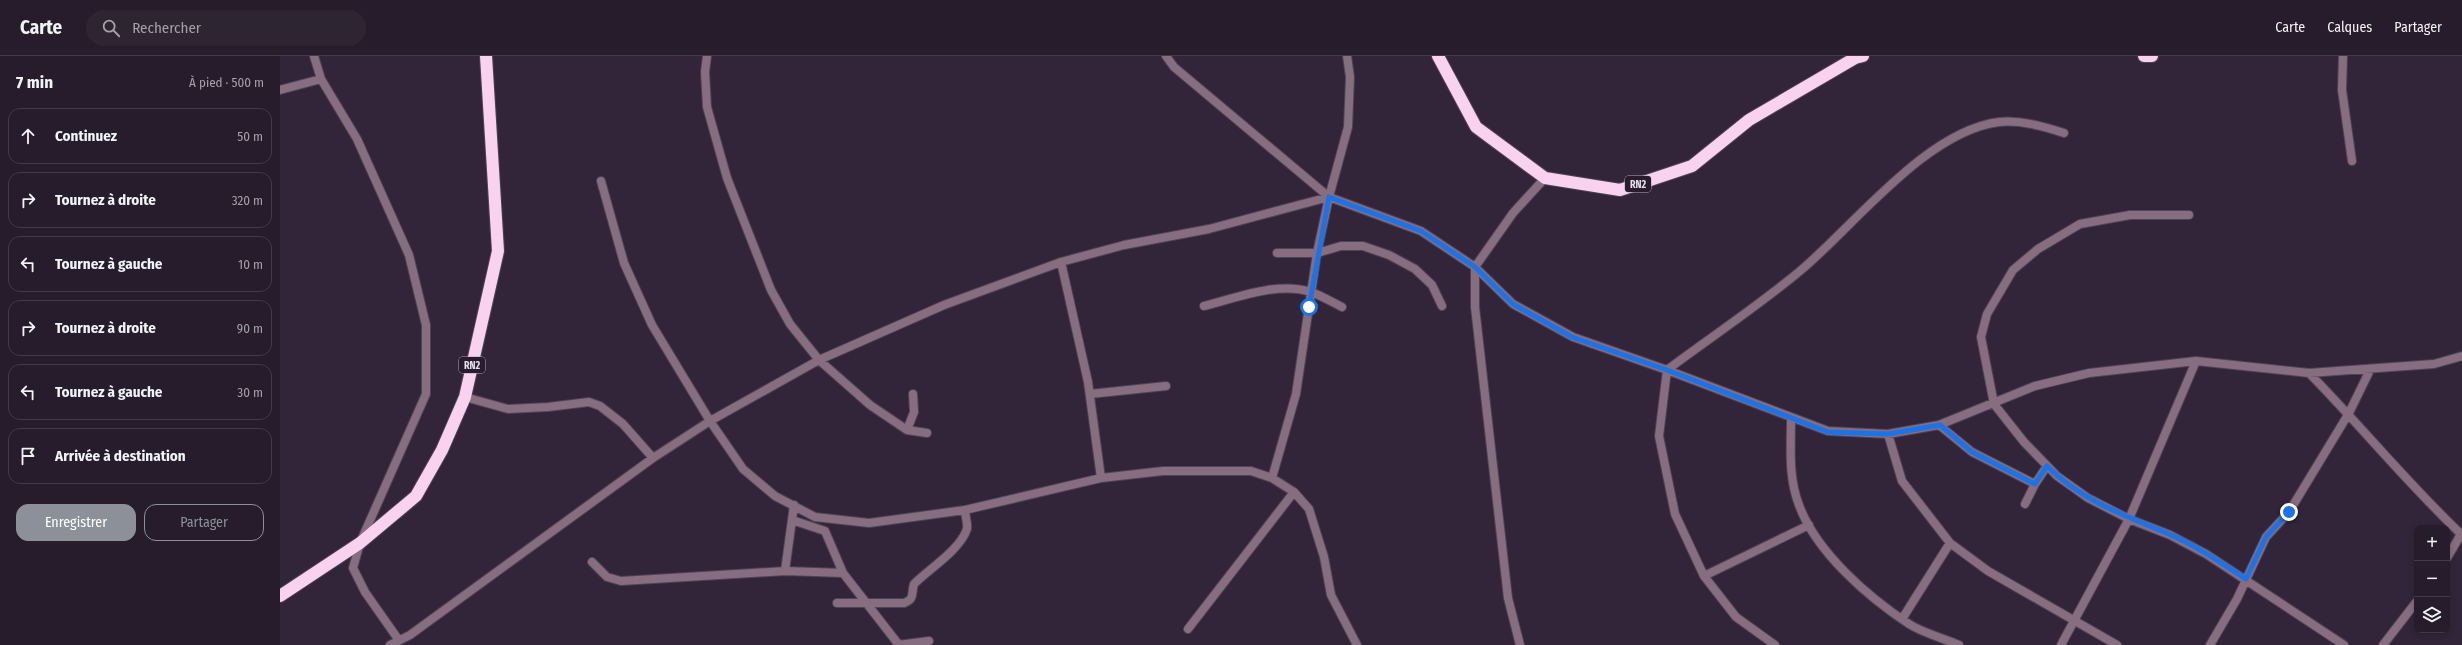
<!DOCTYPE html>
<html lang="fr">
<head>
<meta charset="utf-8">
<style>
  :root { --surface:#261c2b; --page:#2e2533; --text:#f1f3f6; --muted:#a4a1a9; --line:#423a47; --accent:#8c9099 }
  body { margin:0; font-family:"Fira Sans Condensed",sans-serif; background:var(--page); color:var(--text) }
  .controls { position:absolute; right:12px; bottom:12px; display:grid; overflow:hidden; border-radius:8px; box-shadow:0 2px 6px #0003 }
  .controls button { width:36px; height:36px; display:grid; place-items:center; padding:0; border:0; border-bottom:1px solid var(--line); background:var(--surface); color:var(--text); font:20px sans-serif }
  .stop { position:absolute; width:12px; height:12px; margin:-9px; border:3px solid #1a73e8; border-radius:50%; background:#fff }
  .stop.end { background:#1a73e8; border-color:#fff; box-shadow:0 1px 4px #0008 }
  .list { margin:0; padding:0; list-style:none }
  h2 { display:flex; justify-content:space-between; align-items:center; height:52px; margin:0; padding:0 16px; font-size:17px }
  h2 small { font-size:13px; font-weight:400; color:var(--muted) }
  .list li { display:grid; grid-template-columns:26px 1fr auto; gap:12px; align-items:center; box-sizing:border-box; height:56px; margin:0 8px 8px; padding:0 8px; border:1px solid var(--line); border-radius:12px }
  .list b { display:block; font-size:15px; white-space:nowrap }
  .list em { font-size:13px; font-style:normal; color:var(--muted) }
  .actions { display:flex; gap:8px; padding:12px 16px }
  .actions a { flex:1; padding:9px 0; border:1px solid var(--accent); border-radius:12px; text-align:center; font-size:14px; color:var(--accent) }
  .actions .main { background:var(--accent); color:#fff }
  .icon { flex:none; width:22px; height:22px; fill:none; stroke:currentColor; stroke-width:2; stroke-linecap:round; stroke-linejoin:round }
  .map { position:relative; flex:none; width:2182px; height:589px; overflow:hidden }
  header { display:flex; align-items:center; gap:24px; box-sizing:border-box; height:56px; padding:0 20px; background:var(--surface); border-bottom:1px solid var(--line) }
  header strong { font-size:19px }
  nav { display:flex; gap:22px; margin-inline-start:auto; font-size:14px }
  .search { width:280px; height:36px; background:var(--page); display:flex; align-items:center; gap:10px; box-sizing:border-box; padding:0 14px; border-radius:22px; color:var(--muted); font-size:15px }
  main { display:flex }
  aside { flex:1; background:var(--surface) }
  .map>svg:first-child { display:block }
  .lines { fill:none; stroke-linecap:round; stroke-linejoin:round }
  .street-casing { stroke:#4f4356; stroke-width:10 }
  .highway-casing { stroke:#4f4356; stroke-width:14 }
  .street { stroke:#876d80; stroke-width:8 }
  .highway { stroke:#f8d2ef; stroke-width:12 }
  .route { stroke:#1a73e8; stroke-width:5 }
  .labels { text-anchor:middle; stroke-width:4; stroke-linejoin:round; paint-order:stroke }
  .shield { fill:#281c2e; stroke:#aea4b3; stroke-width:1 }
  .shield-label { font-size:10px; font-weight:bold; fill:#e7dfec }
</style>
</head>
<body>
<header>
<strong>Carte</strong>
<div class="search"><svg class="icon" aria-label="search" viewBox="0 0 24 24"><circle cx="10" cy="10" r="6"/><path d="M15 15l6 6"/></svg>Rechercher</div>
<nav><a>Carte</a><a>Calques</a><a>Partager</a></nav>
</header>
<main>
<aside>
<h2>7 min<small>À pied · 500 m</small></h2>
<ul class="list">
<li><svg class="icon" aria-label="ahead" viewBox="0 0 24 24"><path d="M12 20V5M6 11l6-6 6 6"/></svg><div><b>Continuez</b></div><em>50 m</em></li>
<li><svg class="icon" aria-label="right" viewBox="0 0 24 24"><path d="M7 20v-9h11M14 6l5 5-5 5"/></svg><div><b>Tournez à droite</b></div><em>320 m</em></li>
<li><svg class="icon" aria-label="left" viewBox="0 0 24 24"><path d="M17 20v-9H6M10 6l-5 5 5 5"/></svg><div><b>Tournez à gauche</b></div><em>10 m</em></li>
<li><svg class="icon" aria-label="right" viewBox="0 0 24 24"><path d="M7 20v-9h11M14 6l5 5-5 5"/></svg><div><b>Tournez à droite</b></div><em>90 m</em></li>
<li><svg class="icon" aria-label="left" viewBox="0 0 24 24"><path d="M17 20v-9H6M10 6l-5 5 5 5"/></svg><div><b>Tournez à gauche</b></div><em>30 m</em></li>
<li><svg class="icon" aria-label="arrive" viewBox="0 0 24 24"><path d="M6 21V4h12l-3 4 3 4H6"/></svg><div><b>Arrivée à destination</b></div></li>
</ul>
<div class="actions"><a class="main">Enregistrer</a><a>Partager</a></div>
</aside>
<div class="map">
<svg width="2182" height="589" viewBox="0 0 2182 589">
  <rect width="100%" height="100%" fill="#322539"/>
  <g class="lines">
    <g class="street-casing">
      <path id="street" d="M34,0l7,23 36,60 52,116 17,70v69l-66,149 -7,25 12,24 33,47
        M427,0l-2,16 2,35 20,71 44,112 19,34 29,36 51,45 37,25 20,3
        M886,0l8,11 155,130 92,34 54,36 38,37 60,33 94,33 161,61 60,3 51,-9 96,-39 54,-13 107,-12 113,12 125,-9 28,-8
        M2063,0l-1,34 10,71
        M0,34l41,-11
        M321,125l23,82 28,62 58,96 33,48 32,27 40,21 54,6 96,-13 136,-32 62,-7h88l21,7 22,14 15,17 15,48 7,38 26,50
        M1909,159h-59l-50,9 -42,25 -25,21 -26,44 -6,23 13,67 30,38 33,34 31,22 41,21 41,16 36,19 138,91
        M997,197h40l24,-7h22l26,9 26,14 17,16 10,21
        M781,206l27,120 13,96
        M924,250c32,-8 74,-25 107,-14 11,4 21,10 31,15
        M2029,317c52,53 99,111 153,162
        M810,338l76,-8
        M185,341l43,12 40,-2 41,-5 11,4 23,18 30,34
        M1511,362c0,29 -3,59 8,87 17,47 69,92 110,119 14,9 34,14 50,21
        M1659,369l33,27 63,32 12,-18
        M627,374l7,-18 -1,-18
        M1608,378l14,47 48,62 38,28 129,74
        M992,422l24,-84 21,-141 12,-56 19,-70 2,-50 -3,-21
        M1745,448l10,-20
        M512,464l33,11 18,42 56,72
        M2167,502l14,-24
        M312,506l15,15 14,4 164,-10 58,2
        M505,515l9,-66
        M1424,520l105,-51
        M557,547h67c11,-4 7,-9 10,-19 15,-15 46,-34 53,-55 1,-6 -2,-13 -2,-19
        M1622,563l48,-76
        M908,573l106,-137
        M110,589l20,-10 243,-177 57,-37 109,-61 125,-55 117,-43 63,-17 85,-16 120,-32
        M618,589l31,-4
        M1240,589l-12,-47 -33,-291v-40l38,-54 32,-35
        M1495,589l-39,-28 -32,-41 -29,-62 -16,-78 8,-66c44,-33 91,-64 133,-99 54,-45 126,-140 199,-149 22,-2 43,4 65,11
        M1781,589l68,-126 67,-158
        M1930,589l27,-46 29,-62 23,-25 60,-99 21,-43
        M2103,589l34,-44"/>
    </g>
    <g class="highway-casing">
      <path id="highway" d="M1158,0l38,71 69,51 75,12 72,-24 57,-46 106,-62 8,-2
        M1864,0h8
        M0,540l80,-53 56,-47 26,-46 23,-53 33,-146 -12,-195"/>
    </g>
    <use href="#street" class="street"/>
    <use href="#highway" class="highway"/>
  </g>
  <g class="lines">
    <path class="route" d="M1029,251l20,-110 92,34 54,36 38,37 59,33 95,33 161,62 60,2 52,-9 32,27 63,32 12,-18c35,35 77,49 122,68 28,12 52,29 77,45l20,-42 23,-25"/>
  </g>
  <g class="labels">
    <g class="shield">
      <rect x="1345" y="120" width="26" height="16" rx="3"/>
      <rect x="179" y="301" width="26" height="16" rx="3"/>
    </g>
    <g class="shield-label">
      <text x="1358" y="132">RN2</text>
      <text x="192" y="313">RN2</text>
    </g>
  </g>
</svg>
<div class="controls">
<button>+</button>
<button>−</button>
<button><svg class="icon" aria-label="layers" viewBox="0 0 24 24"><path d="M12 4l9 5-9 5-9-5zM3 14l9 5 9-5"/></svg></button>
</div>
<div class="stop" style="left:1029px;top:251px"></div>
<div class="stop end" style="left:2009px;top:456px"></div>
</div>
</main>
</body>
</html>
